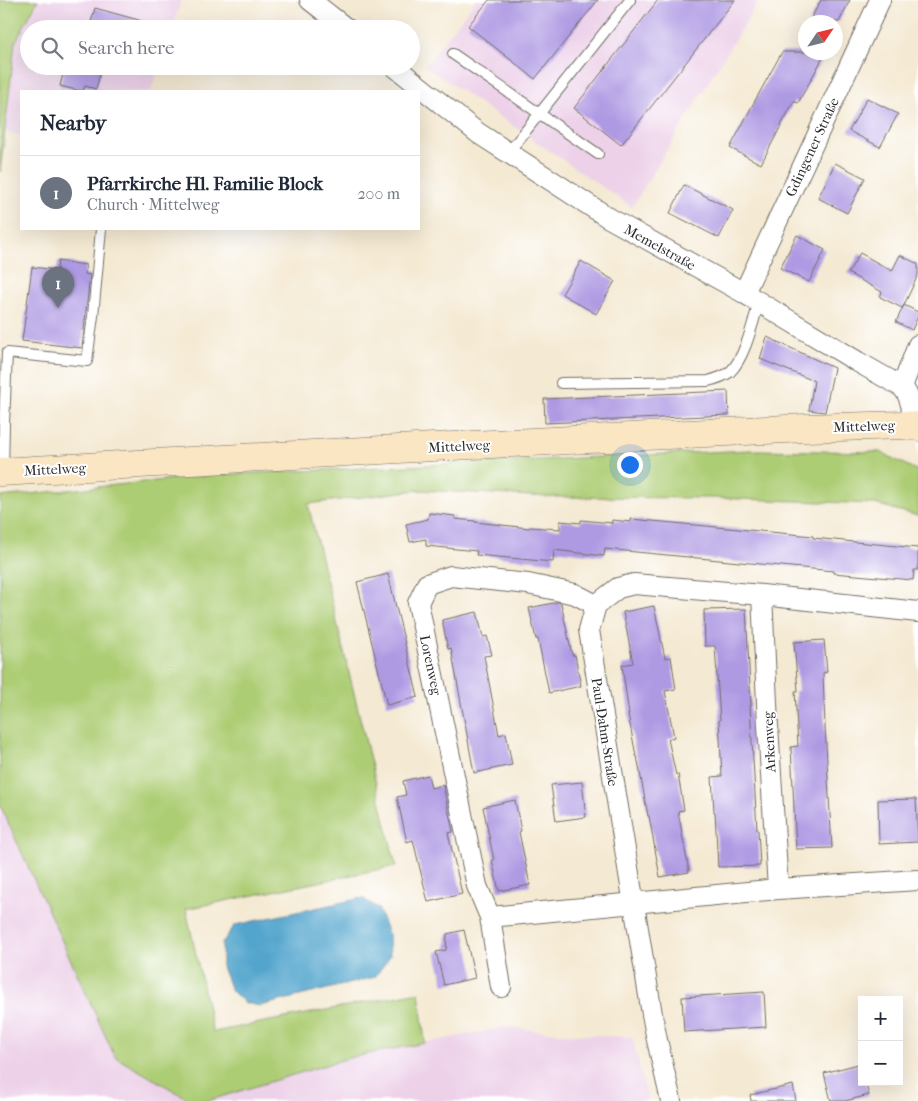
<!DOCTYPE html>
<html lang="en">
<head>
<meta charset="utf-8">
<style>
  :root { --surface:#fff; --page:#f2f2f3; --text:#1f2937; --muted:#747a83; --line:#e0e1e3; --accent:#0b8043 }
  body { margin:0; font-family:"IM FELL French Canon",serif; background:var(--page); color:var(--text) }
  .controls { position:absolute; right:15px; bottom:15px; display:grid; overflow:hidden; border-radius:0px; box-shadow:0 5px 20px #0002 }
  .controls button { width:45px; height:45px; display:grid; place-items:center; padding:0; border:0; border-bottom:1px solid var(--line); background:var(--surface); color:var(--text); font:25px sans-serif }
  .compass { position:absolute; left:798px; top:15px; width:45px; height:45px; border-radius:50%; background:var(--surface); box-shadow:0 5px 20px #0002; rotate:55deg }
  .you { position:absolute; left:629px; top:464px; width:18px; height:18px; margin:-12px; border:4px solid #fff; border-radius:50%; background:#1a73e8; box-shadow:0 0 0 8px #1a73e833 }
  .badge { display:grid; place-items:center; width:32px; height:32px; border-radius:50%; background:var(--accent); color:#fff; font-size:16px; font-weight:700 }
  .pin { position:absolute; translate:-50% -41px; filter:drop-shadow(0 1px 2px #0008) }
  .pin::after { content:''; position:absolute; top:26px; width:18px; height:15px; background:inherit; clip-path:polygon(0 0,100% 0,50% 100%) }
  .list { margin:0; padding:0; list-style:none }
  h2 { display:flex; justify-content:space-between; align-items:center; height:65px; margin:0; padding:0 20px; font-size:21px }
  h2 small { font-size:16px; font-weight:400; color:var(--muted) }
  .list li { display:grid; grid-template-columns:32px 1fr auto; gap:15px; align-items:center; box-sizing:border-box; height:75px; padding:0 20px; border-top:1px solid var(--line) }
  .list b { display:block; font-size:19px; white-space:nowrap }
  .list p { margin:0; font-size:16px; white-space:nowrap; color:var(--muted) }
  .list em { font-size:16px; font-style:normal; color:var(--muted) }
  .icon { flex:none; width:28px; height:28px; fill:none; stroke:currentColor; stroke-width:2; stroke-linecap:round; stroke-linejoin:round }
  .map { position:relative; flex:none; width:918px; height:1101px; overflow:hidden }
  .search { position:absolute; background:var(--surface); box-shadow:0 5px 20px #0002; left:20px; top:20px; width:400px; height:55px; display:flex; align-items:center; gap:12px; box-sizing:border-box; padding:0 18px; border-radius:28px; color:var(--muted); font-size:19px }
  .panel { position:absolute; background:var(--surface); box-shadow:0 5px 20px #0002; left:20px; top:90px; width:400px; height:140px; border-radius:0px }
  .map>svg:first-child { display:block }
  .built { fill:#edd1e9 }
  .green { fill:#adcd75; stroke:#6c7c50 }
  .water { fill:#52a5cd; stroke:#3e687c }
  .building { fill:#ae99e3 }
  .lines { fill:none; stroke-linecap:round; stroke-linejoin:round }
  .service-casing { stroke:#716e65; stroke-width:12 }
  .minor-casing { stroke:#716e65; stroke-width:22 }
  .secondary-casing { stroke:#716e65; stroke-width:29 }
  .service { stroke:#fff; stroke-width:10 }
  .minor { stroke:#fff; stroke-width:20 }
  .secondary { stroke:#fbe6c4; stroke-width:28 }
  .labels { text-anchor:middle; stroke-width:4; stroke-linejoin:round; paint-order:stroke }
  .street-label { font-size:14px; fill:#2b2b2b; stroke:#fff }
</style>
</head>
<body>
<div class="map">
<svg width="918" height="1101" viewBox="0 0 918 1101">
  <rect width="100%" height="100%" fill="#fff"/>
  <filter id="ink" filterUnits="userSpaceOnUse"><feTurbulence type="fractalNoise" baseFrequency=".02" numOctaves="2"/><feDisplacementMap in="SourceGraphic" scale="10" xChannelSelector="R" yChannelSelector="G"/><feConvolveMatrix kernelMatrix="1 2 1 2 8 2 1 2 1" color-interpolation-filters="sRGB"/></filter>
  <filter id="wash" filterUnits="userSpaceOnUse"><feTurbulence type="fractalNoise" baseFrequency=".0096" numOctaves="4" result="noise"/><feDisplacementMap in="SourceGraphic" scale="20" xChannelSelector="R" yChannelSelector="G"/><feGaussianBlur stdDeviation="1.12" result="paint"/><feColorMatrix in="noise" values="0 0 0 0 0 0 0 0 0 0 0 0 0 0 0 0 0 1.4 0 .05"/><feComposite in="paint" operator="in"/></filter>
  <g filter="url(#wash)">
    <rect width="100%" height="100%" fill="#f4e9d2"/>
    <path class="built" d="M38,0h143l-9,29h-143v37h130l-8,25h-130v44l-16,-4 10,-88z
      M476,0h283l-127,207 -207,-141z
      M0,805l115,252 77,44h-192z
      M506,1027l61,7 65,3 16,64h-441l145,-44z"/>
    <path class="green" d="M0,0h38l-23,43 -15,129z
      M751,450l129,2 38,19v45l-43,-12 -162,-6 -163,-1 -133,-7 -109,14 88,362 -210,43 27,123 206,-40 6,51 -73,14 -145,44h-15l-77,-44 -115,-252v-308l213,-22z"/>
    <path class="water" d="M362,898l16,10 11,28 1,20 -15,21 -115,29 -15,-3 -14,-13 -9,-23v-24l13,-18z"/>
    <g id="blocks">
      <path class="building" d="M489,0h109l-63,79 -67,-53z
        M658,0h77l-114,145 -47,-37z
        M821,0h29l-11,22h-30z
        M95,8l58,16 -1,5h-63z
        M782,52h44l-28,51 -4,-2 -33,63 -31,-16 21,-40z
        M65,66h37l-6,23 -11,-3 -2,5h-3l-20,-5z
        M867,98l31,16 -18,33 -31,-16z
        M835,163l30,15 -18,35 -29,-15z
        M684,185l49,25 -14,28 -49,-25z
        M797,235l28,15 -16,32 -29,-14z
        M860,253l32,18 8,-16 18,9v11l-14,30 14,7v4l-6,14 -16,-8 8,-17 -2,3 -22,-11 2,-5 -34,-19z
        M58,261l28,4 -1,9 5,1 -8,73 -60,-7 10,-74 25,3z
        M581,261l34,20 -19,33 -34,-20z
        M767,337l67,31 -9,44 -16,-2 5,-29 -54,-22z
        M728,391l1,24 -184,8 -1,-24z
        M429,513l26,3v3l20,2v1l54,6 1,-1 30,2v-8l21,2v-3l31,3v-3l19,2v-3l182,17v2l105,10v22h-4l-1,10 -80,-7v-2l-228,-22 -1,7 -50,-6 -1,12 -77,-7 1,-4 -51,-5v-7l-16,3 -4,-18 22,-5z
        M388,574l30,123 -31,8 -30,-123z
        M558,602l3,1 11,52h3l6,31 -32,7 -11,-54h-2l-7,-31z
        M654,606l11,52 6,-1 5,32 -11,2 9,46 -6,2 8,36 2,-1 6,36 -6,1 11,61 -29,5 -11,-61h-1l-11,-60h-1l-8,-42h1l-7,-49 11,-2 -10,-51z
        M746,609l5,97h-1l7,124h1l2,36 -42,1 -3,-55h-1l-2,-35 10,-1 -3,-56h1l-5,-74h-10l-1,-36z
        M477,612l6,25 4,-1 5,19 -8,1 15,79 7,-2 6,32 -38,8 -23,-125 -3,1 -6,-29z
        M824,640l3,32 -4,1 2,54 7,121 -36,1 -5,-102 7,-1 -3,-55h3l-4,-49z
        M428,775l3,13 12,-3 10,47 -5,1 14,61 -34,8 -15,-62 -6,2 -10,-45 9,-2 -3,-14z
        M582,782l4,35 -30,4 -5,-36z
        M916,799l2,43 -39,2 -1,-44z
        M515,800l6,31 -2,1 11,53 -31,6 -7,-31h2l-11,-53z
        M464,930l11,48 -31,7 -8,-33 10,-2 1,-16z
        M764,992l2,35 -82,5 -2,-35z
        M862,1063v19h3l4,13 -24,6h-14l-7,-28z
        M793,1085l3,16h-45l-1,-6z"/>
    </g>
  </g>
  <g filter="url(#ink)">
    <use href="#blocks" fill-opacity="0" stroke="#716e65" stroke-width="1"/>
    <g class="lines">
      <g class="service-casing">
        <path id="service" d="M453,54l145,100
          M508,153l122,-153
          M561,383l147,-2c8,-2 15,-4 22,-9 15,-14 23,-50 29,-70
          M3,471l1,-47 3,-71 80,8 6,-45 8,-87"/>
      </g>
      <g class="minor-casing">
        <path id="minor" d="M310,0l37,29
          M394,66l84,67 131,85 135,75 114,69 44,25c9,9 11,27 11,39
          M744,293l136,-293
          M902,387l16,-42
          M762,595l6,130 10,164
          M490,917l288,-28 140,-9
          M501,987l-11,-70 -13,-31 -59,-283 9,-19 24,-8 77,8 47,10 21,11
          M671,1101l-14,-61 -5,-26 -63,-384 7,-25 22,-17 16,-4 128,11 156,17"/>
      </g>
      <g class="secondary-casing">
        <path id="secondary" d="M0,472l433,-25 373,-19 97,-3 15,2"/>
      </g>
      <use href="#service" class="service"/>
      <use href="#minor" class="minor"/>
      <use href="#secondary" class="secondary"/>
    </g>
  </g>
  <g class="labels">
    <g class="street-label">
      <text transform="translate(812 147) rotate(-65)" y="5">Gdingener Straße</text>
      <text transform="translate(660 247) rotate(29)" y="5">Memelstraße</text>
      <text transform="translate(864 426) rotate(-2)" y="5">Mittelweg</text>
      <text transform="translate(459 446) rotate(-3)" y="5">Mittelweg</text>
      <text transform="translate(55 469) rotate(-3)" y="5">Mittelweg</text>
      <text transform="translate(431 665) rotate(78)" y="5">Lorenweg</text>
      <text transform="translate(605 732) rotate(81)" y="5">Paul-Dahm-Straße</text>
      <text transform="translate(769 742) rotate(-93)" y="5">Arkenweg</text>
    </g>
  </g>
</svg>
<div class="controls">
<button>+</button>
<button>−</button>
</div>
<svg class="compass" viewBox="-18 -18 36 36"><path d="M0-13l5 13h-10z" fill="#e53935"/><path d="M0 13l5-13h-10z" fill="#747a83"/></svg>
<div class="you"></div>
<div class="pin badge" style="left:58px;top:308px;background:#6b7280">1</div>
<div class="search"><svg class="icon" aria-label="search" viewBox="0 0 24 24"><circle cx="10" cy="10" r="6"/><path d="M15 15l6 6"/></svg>Search here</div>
<section class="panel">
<h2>Nearby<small></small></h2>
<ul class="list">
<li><span class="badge" style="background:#6b7280">1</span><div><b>Pfarrkirche Hl. Familie Block</b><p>Church · Mittelweg</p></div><em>200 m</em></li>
</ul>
</section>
</div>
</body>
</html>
